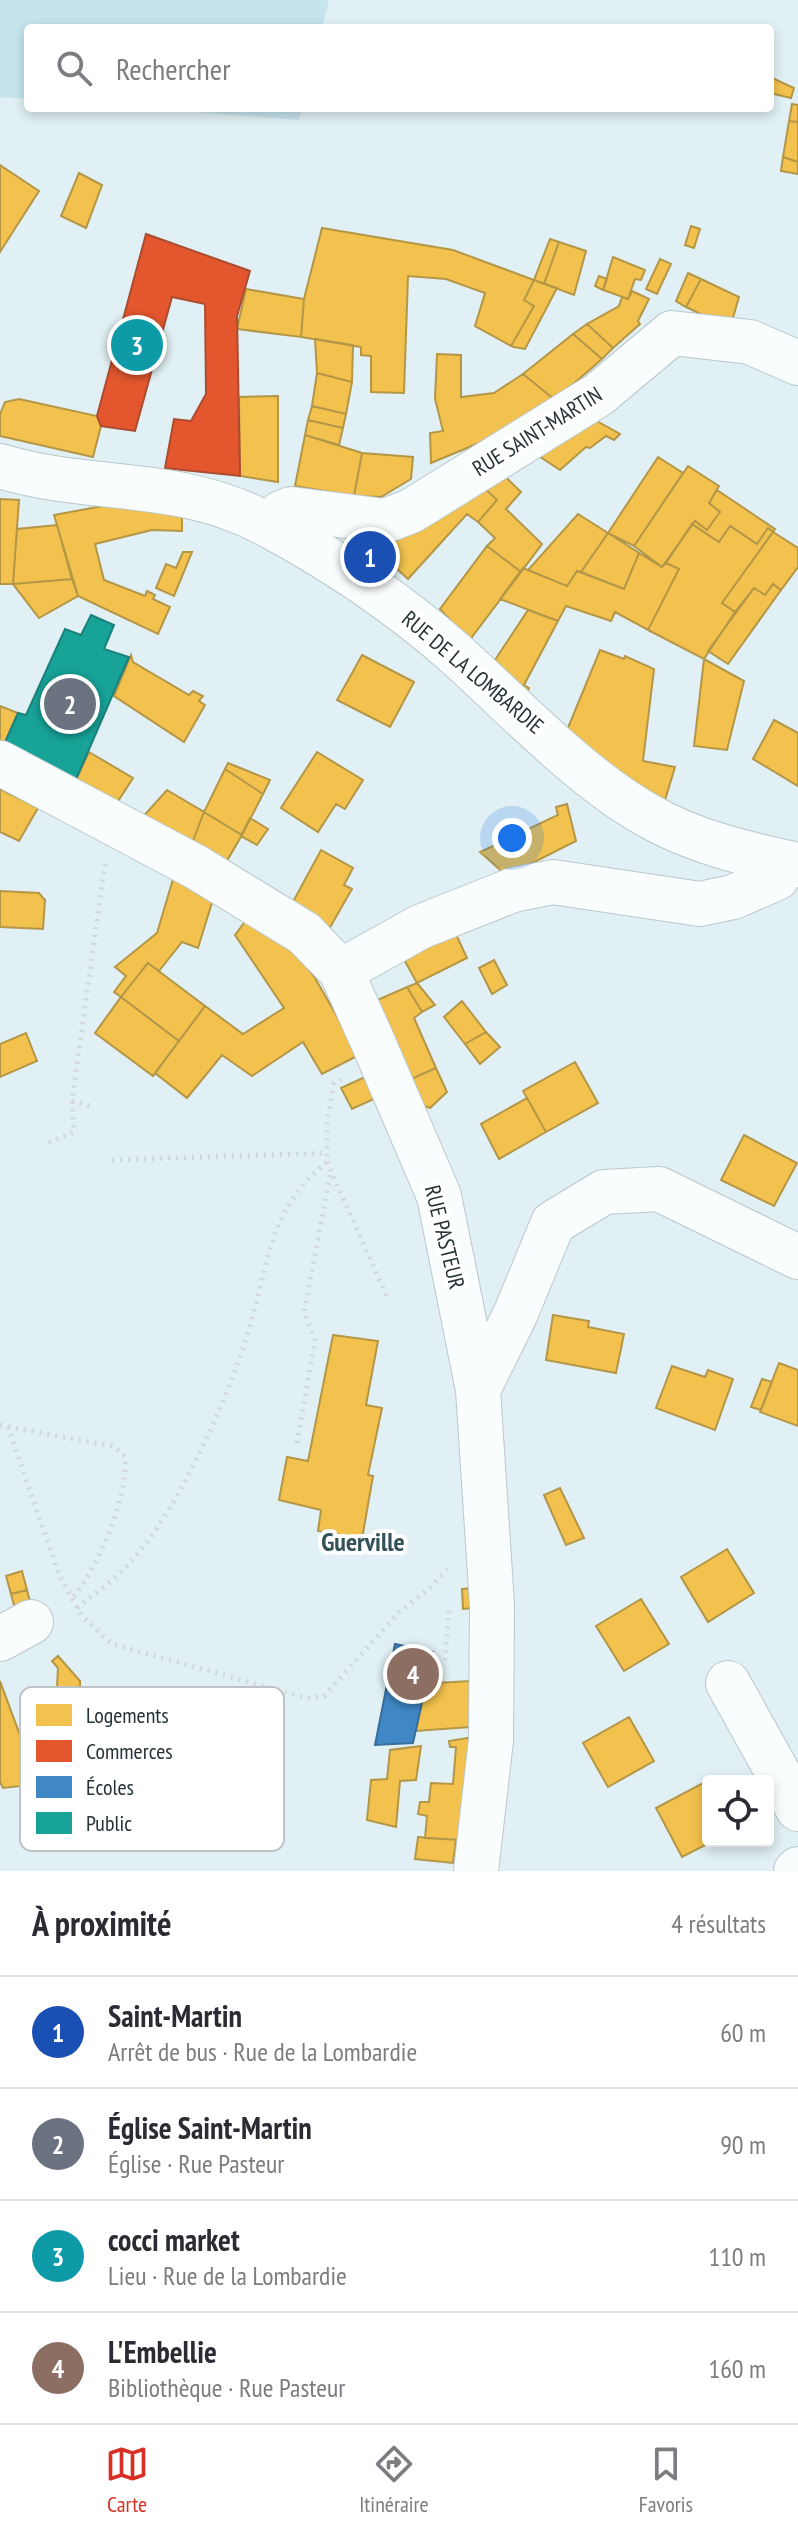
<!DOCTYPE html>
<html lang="fr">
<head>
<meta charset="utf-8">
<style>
  :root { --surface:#fff; --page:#f2f2f3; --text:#2b2b33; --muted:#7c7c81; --line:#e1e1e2; --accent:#d93025 }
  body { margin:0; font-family:"PT Sans Narrow",sans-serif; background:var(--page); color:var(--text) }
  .controls { position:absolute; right:24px; bottom:24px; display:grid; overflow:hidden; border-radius:8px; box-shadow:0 4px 12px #0003 }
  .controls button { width:72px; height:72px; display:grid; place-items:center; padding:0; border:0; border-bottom:2px solid var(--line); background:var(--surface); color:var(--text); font:40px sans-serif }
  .you { position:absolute; left:512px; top:838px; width:28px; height:28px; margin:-20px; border:6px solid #fff; border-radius:50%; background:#1a73e8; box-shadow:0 0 0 12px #1a73e833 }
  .badge { display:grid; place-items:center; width:52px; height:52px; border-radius:50%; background:var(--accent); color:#fff; font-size:26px; font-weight:700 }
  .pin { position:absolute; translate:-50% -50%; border:4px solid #fff; box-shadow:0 2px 8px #0006 }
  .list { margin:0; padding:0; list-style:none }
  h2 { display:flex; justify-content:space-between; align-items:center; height:104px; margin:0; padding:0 32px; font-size:34px }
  h2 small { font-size:26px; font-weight:400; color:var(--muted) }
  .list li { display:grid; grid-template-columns:52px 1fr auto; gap:24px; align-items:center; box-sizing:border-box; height:112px; padding:0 32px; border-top:2px solid var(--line) }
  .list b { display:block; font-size:30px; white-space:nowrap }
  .list p { margin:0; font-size:26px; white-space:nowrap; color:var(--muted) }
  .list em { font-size:26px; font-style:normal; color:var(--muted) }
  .icon { flex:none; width:44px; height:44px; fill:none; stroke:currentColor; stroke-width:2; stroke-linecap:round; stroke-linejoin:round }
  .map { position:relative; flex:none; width:798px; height:1871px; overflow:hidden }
  .search { position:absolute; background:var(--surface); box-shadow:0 4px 12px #0003; left:24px; right:24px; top:24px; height:88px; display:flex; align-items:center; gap:20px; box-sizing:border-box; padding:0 28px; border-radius:8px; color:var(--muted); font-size:30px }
  .sheet { height:552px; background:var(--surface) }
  nav { display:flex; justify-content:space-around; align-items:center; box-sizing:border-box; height:112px; border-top:2px solid var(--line); background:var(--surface); font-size:22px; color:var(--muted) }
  nav a { display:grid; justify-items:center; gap:4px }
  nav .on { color:var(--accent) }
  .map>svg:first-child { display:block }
  .green { fill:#c5e4ed }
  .homes { fill:#f2c14e; stroke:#b49647; stroke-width:2 }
  .shops { fill:#e4572e; stroke:#ab4c30; stroke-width:2 }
  .schools { fill:#3f88c5; stroke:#376e9a; stroke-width:2 }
  .public { fill:#17a398; stroke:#1b817b; stroke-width:2 }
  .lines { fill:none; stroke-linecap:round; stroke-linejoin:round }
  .minor-casing { stroke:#bbc8cb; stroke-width:46 }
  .path { stroke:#d3d7d8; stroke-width:5; stroke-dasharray:2 6; stroke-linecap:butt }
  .minor { stroke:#fafdfd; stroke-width:44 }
  .labels { text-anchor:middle; stroke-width:8; stroke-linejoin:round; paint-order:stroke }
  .street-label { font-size:22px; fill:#253236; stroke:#fff }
  .quarter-label { font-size:26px; font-weight:bold; fill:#335159; stroke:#fff }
  .key { fill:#fff; stroke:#bec2c3; stroke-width:2 }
  .key-label { font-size:22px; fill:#253236 }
</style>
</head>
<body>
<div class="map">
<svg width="798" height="1871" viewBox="0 0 798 1871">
  <rect width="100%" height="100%" fill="#e1f0f4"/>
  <path class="green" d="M0,0h329l-7,28h-294v71l-28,-2z
    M145,108h157l-3,12z"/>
  <path class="homes" d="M770,77l24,11 -3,10 -21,-5z
    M792,104l6,1v17l-9,-1z
    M789,121l9,1v40l-15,-5z
    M783,157l15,5v12l-17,-3z
    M0,165l39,26 -39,61z
    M79,173l23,12 -16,43 -25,-12z
    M691,226l9,3 -6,19 -9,-3z
    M322,228l131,22 81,30 -10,20 10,6 -23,40 -36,-20 10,-33 -39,-14 -38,-3 -4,117 -33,-1v-36l-10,-1v-8l-60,-10 3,-38z
    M550,239l9,3 -15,42 -10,-4z
    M559,242l27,9 -12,44 -30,-11z
    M613,257l32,13 -4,10 -6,-1 -7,20 -25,-9z
    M660,259l11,5 -14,30 -11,-5z
    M688,273l13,6 -15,28 -10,-6z
    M599,276l8,3 -4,11 -8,-4z
    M701,279l38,18 -9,31 -44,-21z
    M534,280l23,8 -32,61 -11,-2 -3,-1 23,-40 -10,-6z
    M246,289l58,10 -3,38 -64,-8z
    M632,291l17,8 -11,22 2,3 -27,24 -26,-24 32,-18 3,-9 6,2z
    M587,324l26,24 -11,11 -29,-25z
    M573,334l29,25 -47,41 -32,-26z
    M315,339l38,6 -1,37 -35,-9z
    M437,354l24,1v42l33,-4 29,-19 32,26 -76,43 -48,20 -1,-30 13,-2 -8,-32z
    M317,373l35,9 -6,32 -34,-8z
    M278,396v86l-38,-6 -1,-79z
    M19,399l78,17 4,10 -8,31 -93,-21v-22l5,-12z
    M312,406l34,8 -3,14 -35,-8z
    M586,415l34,19 -6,6 -8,-4 -16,12 -4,-1 -26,23 -33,-22z
    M308,420l35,8 -4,17 -34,-10z
    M305,435l57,18 -8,43 -59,-10z
    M362,453l51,4 -2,22 -30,18 -27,-1z
    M658,457l25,16 -49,73 -26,-13z
    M494,466l27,26 -15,17 36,35 -21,28 -34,-26 8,-8 -17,-16 19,-22 -18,-17z
    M688,466l31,20 -10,17 11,9 -13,18 -12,-9 -33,46 -28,-21z
    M479,483l18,17 -19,22 -11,-8 -59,65 -27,-25 46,-42z
    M717,490l58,39 -2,3 -5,-4 -11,16 -27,-18 -11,16 -27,-18 3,-3 12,9 13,-18 -11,-9z
    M0,499l19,1 -6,84h-13z
    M108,505l74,8v18l-30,-1 -57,14 9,36 41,16 2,-5 8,4 -2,4 17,8 -12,27 -80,-38 -24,-81z
    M578,514l30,19 -27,39 -4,-1 -10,15 -39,-16z
    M692,524l27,18 11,-16 27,18 11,-16 5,4 -51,71 13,9 -31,47 -56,-29 31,-61 -13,-6z
    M57,525l15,54 -59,5 4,-55z
    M773,532l25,16v19l-17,23 -8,-6 -8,11 -11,-7 -19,24 -13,-9z
    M608,533l31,20 -15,36 -43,-17z
    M487,546l34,26 -52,69 -29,-32z
    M183,552h9l-18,44 -18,-8 10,-24 10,4z
    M639,553l23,14 4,-4 13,6 -31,61 -33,-18 -4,9 -45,-15 -8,15 -58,-22 23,-31 44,18 10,-15 47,18z
    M72,579l6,17 -39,22 -26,-34z
    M773,584l8,6 -53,74 -20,-13 46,-63 11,7z
    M528,610l30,11 -34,64 5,3 -5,9 -33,-31z
    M600,650l24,9 1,-3 29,13 -11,92 32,6 -10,33 -57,-26 -43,-39z
    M131,655l2,7 56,33 4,-4 10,5 -4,5 6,4 -21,37 -70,-46z
    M362,655l52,27 -24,45 -53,-27z
    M704,659l40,22 -17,69 -33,-4z
    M0,706l18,7 -16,36 -2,-2z
    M774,720l24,13v53l-45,-27z
    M89,752l44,26 -18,28 -41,-22z
    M317,752l46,28 -18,29 -9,-5 -18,28 -37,-24z
    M228,763l42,17 -7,14 -38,-25z
    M225,769l38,25 -21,41 -38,-23z
    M0,789l38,19 -19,33 -19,-9z
    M167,790l37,22 -15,39 -49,-31z
    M567,804l9,37 -69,35 -27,-24 78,-37 -2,-8z
    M204,812l38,23 -21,36 -32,-20z
    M250,818l18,11 -11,16 -16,-9z
    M321,850l32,18 -9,17 8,4 -27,47 -38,-23z
    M173,879l41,17 -16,52 -16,-6 -23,29 -11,-8 -27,34 -7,-5 12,-16 -11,-9 42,-34z
    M0,891l39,2 6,7 -2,29 -43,-2z
    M250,915l47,38 18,25 44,77 -37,19 -19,-32 -51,34 -30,-21 -35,43 -32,-25 50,-67 38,28 41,-26 -49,-73z
    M454,930l13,28 -50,25 -16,-29z
    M494,960l13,25 -15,9 -13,-26z
    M148,963l57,43 -26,35 -58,-44z
    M417,983l18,22 -13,7 -15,-25z
    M407,987l15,25 -8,6 22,50 -34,15 -36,-78z
    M121,997l58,44 -26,35 -58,-43z
    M462,1001l24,31 -21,12 -21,-27z
    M486,1032l14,15 -20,17 -15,-20z
    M26,1033l11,28 -37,16v-33z
    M575,1062l23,41 -52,29 -23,-41z
    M436,1068l11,24 -17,16 -21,-8 -7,-17z
    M367,1076l9,22 -24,11 -11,-21z
    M527,1098l19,34 -47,27 -18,-35z
    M744,1135l53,28 -23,43 -53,-26z
    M553,1315l36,6 -1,6 36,7 -8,39 -70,-13z
    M333,1335l45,6 -12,64 16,3 -14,67 5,1 -11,63 -44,-8 3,-21 -42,-10 8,-43 21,4z
    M779,1363l19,7v56l-38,-14z
    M672,1366l33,11 3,-7 25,9 -18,51 -59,-22z
    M762,1379l10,3 -11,28 -10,-3z
    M560,1488l24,50 -18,7 -22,-50z
    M727,1549l27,44 -46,29 -27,-45z
    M22,1571l5,19 -16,4 -5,-18z
    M473,1588l1,20 -11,1 -1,-20z
    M27,1590l6,24 -15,6 -7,-26z
    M641,1599l28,45 -45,27 -28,-45z
    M58,1656l22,25v7l-23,-1 1,-19 -6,-7z
    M0,1681l38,103 -35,4 -3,-6z
    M470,1681v46l-54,4 9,-43 9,1 2,-6z
    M629,1717l25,44 -46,26 -25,-44z
    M474,1737l-14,103 -35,-2 2,-22 -9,-2 2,-12h9l2,-19 22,1 3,-37h-6l-1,-6z
    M421,1746l-5,34 -16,1 -4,46 -29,-7 4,-40 16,-1 3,-29z
    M703,1783l5,9v49h5l-31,16 -26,-49z
    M418,1837l38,3 -3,23 -38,-4z"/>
  <path class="shops" d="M146,234l104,37 -13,45 3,160 -75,-8 9,-49 17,2 15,-27 -1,-90 -33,-7 -37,134 -34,-5 -4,-10z"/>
  <path class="schools" d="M395,1644l38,8 -20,91 -38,2z"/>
  <path class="public" d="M91,615l23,10 -10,24 25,8 -55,127 -72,-35 16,-36 8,2 39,-86 16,6z"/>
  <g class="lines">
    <g class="minor-casing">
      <path id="minor" d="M0,466c92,28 179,10 270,60 63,34 126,76 180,123 59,52 131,130 199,167 45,26 98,38 149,49
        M272,526l9,-13 10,-4 94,12 26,-10 187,-116 74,-62 78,9 48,21
        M0,763l196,104 108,66 37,38 32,71 66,154 39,194 14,215 -1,135 -15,131
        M341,971l79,-44 93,-37 40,-8 147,22 33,-7 44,-19 5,-16
        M478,1390l37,-75 38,-92 51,-31 55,-3 139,68
        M0,1639l31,-17
        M728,1683l70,126
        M796,1871l2,-2"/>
    </g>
    <path class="path" d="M72,1101l18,5
      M49,1143l25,-11 -2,-31 33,-238
      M112,1160l215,-7
      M327,1162l60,135
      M0,1425l8,2 51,148 23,41 30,28 194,54 18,-2 75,-84 31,-24 18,-20
      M8,1427l104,19 13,10c4,39 -28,116 -55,144
      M297,1443l18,-103 -11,-28 27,-141
      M77,1608c14,-12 30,-22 43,-35 53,-50 103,-164 126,-234 23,-69 19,-128 81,-177v-40l7,-39 11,-5
      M430,1664l15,-3 4,-52"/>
    <use href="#minor" class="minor"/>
  </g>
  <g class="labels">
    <g class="street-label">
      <text transform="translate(537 431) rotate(-32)" y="8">RUE SAINT-MARTIN</text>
      <text transform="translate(473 672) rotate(40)" y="8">RUE DE LA LOMBARDIE</text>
      <text transform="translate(445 1237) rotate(76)" y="8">RUE PASTEUR</text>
    </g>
    <g class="quarter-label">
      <text x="363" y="1551">Guerville</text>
    </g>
  </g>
  <rect x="20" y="1687" width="264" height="164" rx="12" class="key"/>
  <rect x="36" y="1704" width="36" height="22" fill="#f2c14e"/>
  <rect x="36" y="1740" width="36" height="22" fill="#e4572e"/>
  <rect x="36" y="1776" width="36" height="22" fill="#3f88c5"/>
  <rect x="36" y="1812" width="36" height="22" fill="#17a398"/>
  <g class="key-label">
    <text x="86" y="1723">Logements</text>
    <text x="86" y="1759">Commerces</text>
    <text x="86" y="1795">Écoles</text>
    <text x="86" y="1831">Public</text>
  </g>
</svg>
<div class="controls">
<button><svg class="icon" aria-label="locate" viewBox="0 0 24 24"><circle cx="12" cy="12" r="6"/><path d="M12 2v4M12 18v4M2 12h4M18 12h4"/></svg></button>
</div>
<div class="you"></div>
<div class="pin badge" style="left:370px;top:557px;background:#1a4fb4">1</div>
<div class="pin badge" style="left:70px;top:704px;background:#6b7280">2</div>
<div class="pin badge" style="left:137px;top:345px;background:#0f9aa8">3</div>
<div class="pin badge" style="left:413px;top:1674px;background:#8d6e63">4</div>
<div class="search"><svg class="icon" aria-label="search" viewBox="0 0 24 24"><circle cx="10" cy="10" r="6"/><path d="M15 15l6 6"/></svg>Rechercher</div>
</div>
<section class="sheet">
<h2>À proximité<small>4 résultats</small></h2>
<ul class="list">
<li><span class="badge" style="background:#1a4fb4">1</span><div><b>Saint-Martin</b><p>Arrêt de bus · Rue de la Lombardie</p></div><em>60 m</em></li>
<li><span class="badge" style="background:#6b7280">2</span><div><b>Église Saint-Martin</b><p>Église · Rue Pasteur</p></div><em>90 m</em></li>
<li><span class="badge" style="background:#0f9aa8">3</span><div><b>cocci market</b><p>Lieu · Rue de la Lombardie</p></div><em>110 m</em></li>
<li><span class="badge" style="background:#8d6e63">4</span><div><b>L'Embellie</b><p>Bibliothèque · Rue Pasteur</p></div><em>160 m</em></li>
</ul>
</section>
<nav>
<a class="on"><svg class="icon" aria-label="map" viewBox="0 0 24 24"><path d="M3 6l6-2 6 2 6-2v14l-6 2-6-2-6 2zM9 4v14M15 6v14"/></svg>Carte</a>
<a><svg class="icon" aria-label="directions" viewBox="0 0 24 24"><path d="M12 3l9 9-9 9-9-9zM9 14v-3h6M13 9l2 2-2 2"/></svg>Itinéraire</a>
<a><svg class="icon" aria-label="saved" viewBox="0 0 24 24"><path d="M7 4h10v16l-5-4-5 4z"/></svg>Favoris</a>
</nav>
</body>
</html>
